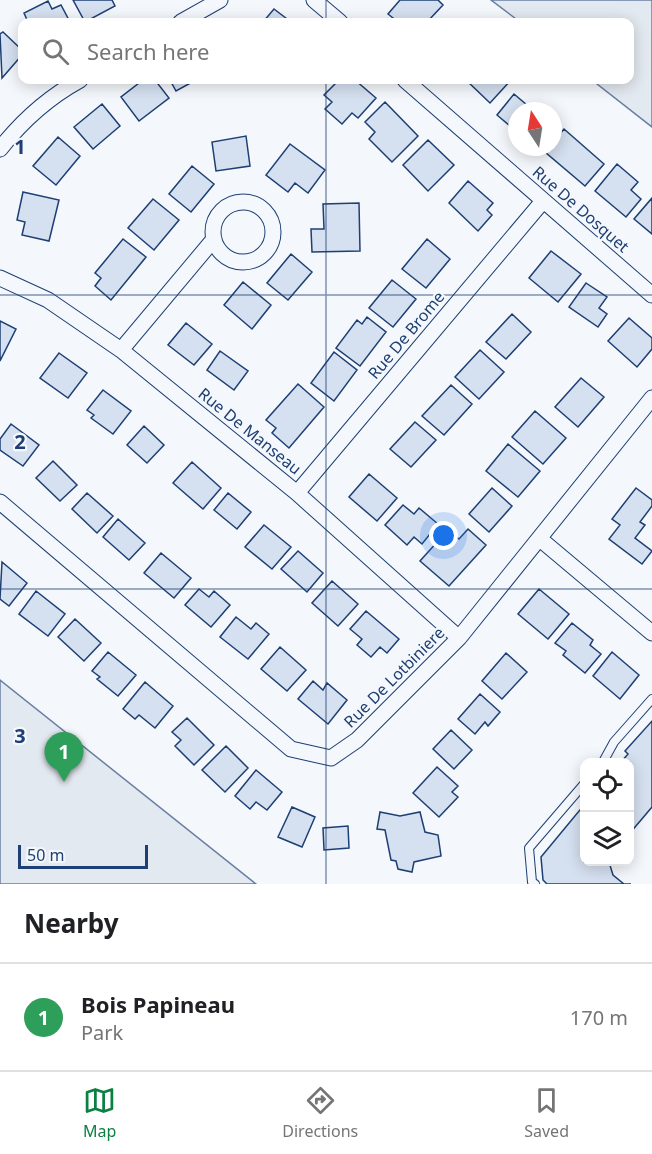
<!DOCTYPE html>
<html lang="en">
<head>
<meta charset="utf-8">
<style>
  :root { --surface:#fff; --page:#f6f6f6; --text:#202124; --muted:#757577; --line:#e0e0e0; --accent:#0b8043 }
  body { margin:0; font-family:"Noto Sans",sans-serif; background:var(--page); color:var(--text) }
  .controls { position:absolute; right:18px; bottom:18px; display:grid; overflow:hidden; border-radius:12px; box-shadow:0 3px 15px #0003 }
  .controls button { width:54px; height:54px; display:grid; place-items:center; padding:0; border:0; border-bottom:2px solid var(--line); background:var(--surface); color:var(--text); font:30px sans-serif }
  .compass { position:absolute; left:508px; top:102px; width:54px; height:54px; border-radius:50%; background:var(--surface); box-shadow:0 3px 15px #0003; rotate:348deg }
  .scale { position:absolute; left:18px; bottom:15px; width:130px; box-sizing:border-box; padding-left:6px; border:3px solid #1d3f73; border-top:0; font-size:16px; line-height:21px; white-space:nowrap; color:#1d3f73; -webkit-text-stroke:4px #f4f7fb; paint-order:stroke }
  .you { position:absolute; left:444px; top:536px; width:21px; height:21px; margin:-15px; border:4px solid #fff; border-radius:50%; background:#1a73e8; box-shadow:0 0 0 9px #1a73e833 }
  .badge { display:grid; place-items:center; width:39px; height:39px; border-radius:50%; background:var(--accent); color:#fff; font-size:20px; font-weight:700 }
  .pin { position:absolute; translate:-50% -50px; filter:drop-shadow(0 2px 3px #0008) }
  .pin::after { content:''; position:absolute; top:32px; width:21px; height:18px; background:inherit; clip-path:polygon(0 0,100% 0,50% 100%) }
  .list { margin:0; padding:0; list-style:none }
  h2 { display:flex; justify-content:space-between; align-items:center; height:78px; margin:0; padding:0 24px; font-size:26px }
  h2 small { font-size:20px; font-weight:400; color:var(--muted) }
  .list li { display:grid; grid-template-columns:39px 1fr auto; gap:18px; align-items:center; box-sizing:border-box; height:108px; padding:0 24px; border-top:2px solid var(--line) }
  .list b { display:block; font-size:22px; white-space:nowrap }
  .list p { margin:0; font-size:20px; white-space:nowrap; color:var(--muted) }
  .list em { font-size:20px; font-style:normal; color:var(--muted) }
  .icon { flex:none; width:33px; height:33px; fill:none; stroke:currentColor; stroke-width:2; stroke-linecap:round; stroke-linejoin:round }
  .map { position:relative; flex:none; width:652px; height:884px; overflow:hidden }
  .search { position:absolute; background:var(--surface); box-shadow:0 3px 15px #0003; left:18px; right:18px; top:18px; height:66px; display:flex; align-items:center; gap:15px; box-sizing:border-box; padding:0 21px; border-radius:12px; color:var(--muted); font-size:22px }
  .sheet { height:186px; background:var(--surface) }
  nav { display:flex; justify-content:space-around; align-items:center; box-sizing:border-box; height:84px; border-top:2px solid var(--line); background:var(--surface); font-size:16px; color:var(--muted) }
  nav a { display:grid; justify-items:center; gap:3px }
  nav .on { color:var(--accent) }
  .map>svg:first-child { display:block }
  .green { fill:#e3e9f0; stroke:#687fa3; stroke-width:1.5 }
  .building { fill:#d5e0f0; stroke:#1d3f73; stroke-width:1.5 }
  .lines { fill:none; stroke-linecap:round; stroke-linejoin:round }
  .service-casing { stroke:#1d3f73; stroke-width:10 }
  .minor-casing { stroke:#1d3f73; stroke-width:17 }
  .service { stroke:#f4f7fb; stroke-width:8 }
  .minor { stroke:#f4f7fb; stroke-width:15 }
  .grid { fill:none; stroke:#1d3f73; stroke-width:1.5; stroke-opacity:0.55 }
  .labels { text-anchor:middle; stroke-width:4.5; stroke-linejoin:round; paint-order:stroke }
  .street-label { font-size:16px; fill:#1d3f73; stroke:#f4f7fb }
  .grid-label { font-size:20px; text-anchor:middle; font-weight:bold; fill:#1d3f73; stroke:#f4f7fb; stroke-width:4.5; stroke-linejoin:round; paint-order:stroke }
</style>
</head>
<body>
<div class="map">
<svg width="652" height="884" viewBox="0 0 652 884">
  <rect width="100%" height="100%" fill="#f4f7fb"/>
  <path class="green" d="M491,0h161v127l-60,-47h38v-58h-110z
    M0,680l256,204h-256z"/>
  <path class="building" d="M73,0h39l3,6 -30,16z
    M400,0h38l5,5 -16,17h-29l-10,-8z
    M48,1l4,8 9,-4 9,17h-42l-4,-9z
    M274,9l17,13h-28z
    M3,32l19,18v5l-20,23 -2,-44z
    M143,80h12l14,18 -30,23 -18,-24z
    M170,80h26l-20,11z
    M339,80h16l21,18 -18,20 -6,-5 -10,11 -17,-15 7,-7 -8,-7z
    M466,80h45l-21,23z
    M514,94l20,17h-17v21l-20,-17z
    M385,102l33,34 -26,26 -23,-23 6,-7 -10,-10z
    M102,104l18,22 -27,23 -19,-22z
    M564,129l40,35 -19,22 -40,-34 8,-5v-5z
    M246,136l4,30 -34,5 -4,-29z
    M58,137l22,19 -24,29 -23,-19z
    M428,140l26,25 -26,26 -25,-26z
    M290,144l35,26 -17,23 -13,-10 -7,9 -22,-17z
    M617,164l21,18 -7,8 10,9 -15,18 -31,-26z
    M192,166l22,18 -23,28 -22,-18z
    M468,181l25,22 -6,7 5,5 -14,16 -29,-28z
    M23,192l36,8 -10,41 -27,-6 3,-13 -8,-2z
    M652,198v36l-18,-15z
    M153,199l26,21 -25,30 -26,-22z
    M359,203l1,48 -48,1 -1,-23h13l-1,-25z
    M123,239l23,18 -35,43 -16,-14 6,-8 -6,-5z
    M427,239l23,20 -24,29 -24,-19z
    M551,251l30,23 -23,28 -29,-24z
    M291,254l21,18 -24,28 -21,-17z
    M392,280l24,19 -23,28 -24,-19z
    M243,282l28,23 -19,24 -28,-24z
    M586,283l21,14 -8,11 8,6 -9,13 -29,-20z
    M512,314l19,18 -25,27 -20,-17z
    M367,317l19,15 -26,34 -24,-18 21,-28 5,4z
    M629,318l23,20v11l-15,18 -29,-26z
    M0,321l16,8 -16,32z
    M186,323l26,21 -18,21 -26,-20z
    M480,350l24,22 -25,27 -24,-22z
    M220,351l28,20 -14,19 -27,-20z
    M334,352l23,18 -23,31 -23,-18z
    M59,353l28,20 -19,25 -28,-20z
    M581,378l23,19 -26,30 -23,-20z
    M298,384l26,23 -35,41 -17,-15 4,-5 -10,-8z
    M451,385l21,19 -28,31 -22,-19z
    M103,390l28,21 -18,23 -22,-16 3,-3 -7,-5z
    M535,411l31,27 -23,26 -31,-27z
    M415,422l21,18 -25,27 -21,-18z
    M11,424l28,21 -16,21 -23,-16v-11z
    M144,426l20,19 -17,18 -20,-18z
    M508,444l32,27 -22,26 -32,-26z
    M53,461l24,24 -17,16 -24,-23z
    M192,462l29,26 -18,21 -30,-26z
    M369,474l28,24 -20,23 -28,-24z
    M492,488l20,18 -23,26 -20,-18z
    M636,488l16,12v6l-12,16 5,3 -10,13 17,13 -10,13 -33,-25 11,-14 -8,-6z
    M87,493l26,23 -16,17 -25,-24z
    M228,493l23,19 -14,17 -23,-19z
    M403,505l11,9 5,-6 19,16 -16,20 -8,-7 -7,8 -22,-20z
    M118,519l27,24 -16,17 -26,-23z
    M264,525l27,22 -19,22 -27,-22z
    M468,529l18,16 -37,41 -29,-25 28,-31 11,9z
    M298,551l25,22 -16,19 -26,-23z
    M161,553l30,25 -17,20 -30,-25z
    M2,562l25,21 -18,23 -9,-7z
    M332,581l26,23 -20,22 -26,-23z
    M199,589l10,8 5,-6 16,14 -19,22 -26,-22z
    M539,589l30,25 -21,25 -30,-25z
    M36,591l29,23 -17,22 -29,-22z
    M366,611l33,28 -12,14 -7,-6 -9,10 -14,-12 5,-6 -12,-10z
    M236,617l15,12 5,-6 13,11 -21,25 -28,-22z
    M75,619l26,24 -17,18 -26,-24z
    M572,623l21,17 -3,5 11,9 -16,19 -22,-18 3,-4 -11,-8z
    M280,647l26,23 -19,21 -26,-22z
    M108,652l28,23 -18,21 -21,-17 3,-2 -8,-6z
    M612,652l27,23 -19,24 -27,-23z
    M506,653l21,19 -25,27 -20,-18z
    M313,681l10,9 4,-7 20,17 -19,24 -30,-25z
    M145,682l28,24 -18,22 -16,-13 -4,4 -12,-10z
    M480,694l20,18 -12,14 -3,-4 -10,12 -17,-15z
    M187,718l27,27 -20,20 -19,-19 6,-6 -9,-8z
    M652,721v86l-22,26v-71h-9l7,-8 -3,-3z
    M451,730l21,20 -18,19 -21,-20z
    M226,746l22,22 -23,24 -23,-22z
    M437,767l21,19 -6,6 6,5 -19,20 -26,-24z
    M256,770l26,22 -15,18 -11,-8 -6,7 -15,-13z
    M584,805v57h25l4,13 11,9h7h-84l-4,-4 -2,-23z
    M292,807l23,10 -13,30 -24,-10z
    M380,812l20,4 20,-4 5,20 13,3 3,21 -27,6 -2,10 -14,-3 -2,-8 -5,-1 -6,-30 -8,-1z
    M348,826l1,22 -25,2 -1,-22z"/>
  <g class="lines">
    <g class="service-casing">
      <path id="service" d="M603,762l11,-20 38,-43
        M535,884l-3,-2 -3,-34 55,-64"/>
    </g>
    <g class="minor-casing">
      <path id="minor" d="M314,0l26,22
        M181,22l39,-22
        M405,80l247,215
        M0,149c22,-28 49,-52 80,-69
        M213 232a30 30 0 1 1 60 0a30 30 0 1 1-60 0Z
        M0,278l48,22 73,50 176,143 162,145
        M121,350l93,-111
        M297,493l246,-292
        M0,502l291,247 40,9 26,-18 102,-102 193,-240
        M540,539l112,94"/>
    </g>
    <use href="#service" class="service"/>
    <use href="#minor" class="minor"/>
  </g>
  <path class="grid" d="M326,0v22M326,80v804M0,295h652M0,589h652"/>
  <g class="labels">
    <g class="street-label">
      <text transform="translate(581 209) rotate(41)" y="6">Rue De Dosquet</text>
      <text transform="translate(406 335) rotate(-50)" y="6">Rue De Brome</text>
      <text transform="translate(250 431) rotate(39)" y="6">Rue De Manseau</text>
      <text transform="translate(394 677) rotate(-45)" y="6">Rue De Lotbiniere</text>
    </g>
  </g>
  <g class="grid-label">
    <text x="20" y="154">1</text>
    <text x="20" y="449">2</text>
    <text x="20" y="743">3</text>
  </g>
</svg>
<div class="controls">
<button><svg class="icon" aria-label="locate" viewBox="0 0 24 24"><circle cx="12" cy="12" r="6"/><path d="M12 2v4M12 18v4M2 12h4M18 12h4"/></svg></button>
<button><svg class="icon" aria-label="layers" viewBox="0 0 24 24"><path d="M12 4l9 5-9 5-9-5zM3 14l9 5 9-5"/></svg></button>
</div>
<svg class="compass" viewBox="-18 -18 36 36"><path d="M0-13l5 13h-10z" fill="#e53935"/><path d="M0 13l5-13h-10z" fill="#757577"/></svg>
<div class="scale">50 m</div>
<div class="you"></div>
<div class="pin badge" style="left:64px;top:782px;background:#2e9e5b">1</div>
<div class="search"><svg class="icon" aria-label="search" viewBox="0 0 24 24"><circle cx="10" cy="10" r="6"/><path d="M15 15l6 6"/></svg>Search here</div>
</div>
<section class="sheet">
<h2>Nearby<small></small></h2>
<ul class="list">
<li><span class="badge" style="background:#2e9e5b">1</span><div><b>Bois Papineau</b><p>Park</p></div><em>170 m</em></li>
</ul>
</section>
<nav>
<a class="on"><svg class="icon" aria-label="map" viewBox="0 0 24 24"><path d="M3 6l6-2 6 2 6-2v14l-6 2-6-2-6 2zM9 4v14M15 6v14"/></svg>Map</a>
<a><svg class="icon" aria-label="directions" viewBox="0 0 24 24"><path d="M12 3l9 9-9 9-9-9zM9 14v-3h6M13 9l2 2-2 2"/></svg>Directions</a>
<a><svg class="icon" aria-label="saved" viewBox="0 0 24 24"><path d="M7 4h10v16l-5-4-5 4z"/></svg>Saved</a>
</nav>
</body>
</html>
